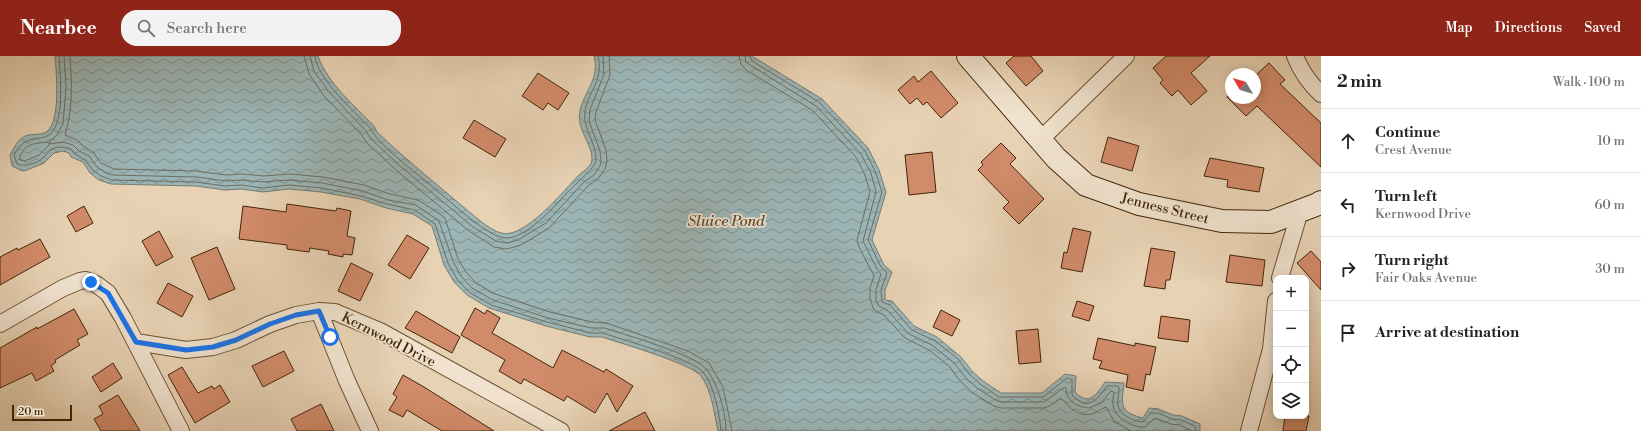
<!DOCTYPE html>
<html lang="en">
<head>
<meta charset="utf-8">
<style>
  :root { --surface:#fff; --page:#f2f2f2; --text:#222; --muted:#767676; --line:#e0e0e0; --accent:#8f2418 }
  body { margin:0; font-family:"Libre Bodoni",serif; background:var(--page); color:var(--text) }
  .controls { position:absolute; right:12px; bottom:12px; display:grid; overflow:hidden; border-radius:8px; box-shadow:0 2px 10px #0003 }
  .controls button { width:36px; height:36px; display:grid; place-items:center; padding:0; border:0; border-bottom:1px solid var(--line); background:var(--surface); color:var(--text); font:20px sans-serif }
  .compass { position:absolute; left:1225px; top:12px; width:36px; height:36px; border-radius:50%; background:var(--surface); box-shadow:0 2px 10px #0003; rotate:308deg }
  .scale { position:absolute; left:12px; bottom:10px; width:60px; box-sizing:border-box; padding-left:4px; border:2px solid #412608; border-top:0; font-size:11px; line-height:14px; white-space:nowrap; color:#412608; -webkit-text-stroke:3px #f0e2ce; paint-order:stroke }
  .stop { position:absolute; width:12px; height:12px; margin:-9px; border:3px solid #1a73e8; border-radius:50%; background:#fff }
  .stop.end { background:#1a73e8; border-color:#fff; box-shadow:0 1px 4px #0008 }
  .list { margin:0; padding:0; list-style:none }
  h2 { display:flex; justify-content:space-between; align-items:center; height:52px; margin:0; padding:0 16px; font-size:17px }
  h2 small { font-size:13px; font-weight:400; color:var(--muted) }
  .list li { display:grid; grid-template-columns:26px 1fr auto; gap:12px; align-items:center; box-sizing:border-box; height:64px; padding:0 16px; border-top:1px solid var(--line) }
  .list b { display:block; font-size:15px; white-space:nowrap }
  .list p { margin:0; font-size:13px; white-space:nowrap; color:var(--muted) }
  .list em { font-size:13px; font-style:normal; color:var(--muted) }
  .icon { flex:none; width:22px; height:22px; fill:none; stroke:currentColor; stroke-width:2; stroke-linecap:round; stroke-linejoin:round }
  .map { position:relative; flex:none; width:1321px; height:375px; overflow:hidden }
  header { display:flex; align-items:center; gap:24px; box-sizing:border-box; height:56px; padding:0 20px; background:var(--accent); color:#fff }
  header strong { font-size:19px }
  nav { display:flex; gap:22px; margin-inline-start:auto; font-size:14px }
  .search { width:280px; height:36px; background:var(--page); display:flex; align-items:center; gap:10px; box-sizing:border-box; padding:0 14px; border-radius:16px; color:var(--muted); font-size:15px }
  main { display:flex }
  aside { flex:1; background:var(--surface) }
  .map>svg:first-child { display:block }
  .water { fill:url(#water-waves); stroke:#777c70 }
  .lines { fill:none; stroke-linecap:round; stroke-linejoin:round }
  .shore { stroke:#6e6e5f; stroke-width:1 }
  .building { fill:#d28b6a; stroke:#412608 }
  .street-casing { stroke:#6b5133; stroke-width:18 }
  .secondary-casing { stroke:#412608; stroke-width:24 }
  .street { stroke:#f0e2ce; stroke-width:16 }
  .secondary { stroke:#f0e2ce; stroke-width:22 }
  .route { stroke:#1a73e8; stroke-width:5 }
  .labels { text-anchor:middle; stroke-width:3.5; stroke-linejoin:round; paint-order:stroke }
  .street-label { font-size:14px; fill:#412608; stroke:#f0e2ce }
  .water-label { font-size:15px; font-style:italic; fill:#584a34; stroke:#f0e2ce }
</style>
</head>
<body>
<header>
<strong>Nearbee</strong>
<div class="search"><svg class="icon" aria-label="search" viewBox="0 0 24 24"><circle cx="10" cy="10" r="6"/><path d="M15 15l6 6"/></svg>Search here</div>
<nav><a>Map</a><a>Directions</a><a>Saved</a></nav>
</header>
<main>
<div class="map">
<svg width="1321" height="375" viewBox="0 0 1321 375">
  <defs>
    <pattern id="water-waves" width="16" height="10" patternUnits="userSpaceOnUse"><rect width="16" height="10" fill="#9bb5b6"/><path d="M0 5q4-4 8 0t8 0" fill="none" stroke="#809392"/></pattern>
  </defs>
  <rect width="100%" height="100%" fill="#e8d2b4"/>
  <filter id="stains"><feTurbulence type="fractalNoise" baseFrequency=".005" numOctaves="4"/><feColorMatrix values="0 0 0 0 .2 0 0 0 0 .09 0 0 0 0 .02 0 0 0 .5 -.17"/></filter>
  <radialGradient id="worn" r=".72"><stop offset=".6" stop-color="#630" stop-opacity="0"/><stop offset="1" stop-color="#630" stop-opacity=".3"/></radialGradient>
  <path class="water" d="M55,0h263c10,28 36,49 56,70l3,6c27,26 56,49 84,73 10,8 28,25 40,28 22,7 61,-40 75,-55 5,-6 15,-10 16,-18 1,-12 -10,-25 -12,-37 -4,-19 13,-35 15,-52 1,-5 0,-10 -1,-15h158l70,43 46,49 11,22 7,22 -14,48 12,25 8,7 -7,18v10l7,1 22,25 23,11 24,20 11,14 11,10 18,12h41l23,-19 11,2 -1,16c14,15 22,2 30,-10l19,1c-2,21 -6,29 19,35l6,-10 10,1 14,6 9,1 18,8v7h-482c-4,-18 -6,-40 -17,-55 -9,-12 -81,-33 -99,-39h-12l-44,-11 -57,-18 -22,-13 -13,-13 -10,-17 -12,-39 -19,-12 -27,-6 -26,-9 -39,-7 -32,-3 -26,3 -22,-3 -16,1 -29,-4 -85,-2 -12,-4 -9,-7 -7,-11 -12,-5 -2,-4 -6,-2 -9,2 -10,10 -17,7 -5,1 -10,-5 -2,-11c5,-9 8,-17 18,-20 5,-1 11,0 16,-2 18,-6 12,-62 11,-77z"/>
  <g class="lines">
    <path class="shore" d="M59,0c1,18 7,72 -12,80 -3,2 -6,2 -9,2 -13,2 -18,6 -24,17l3,9c8,3 19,0 26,-6 3,-3 6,-7 9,-9 6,-3 14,-2 19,0l4,5 10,6 8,10 8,6 11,4 84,2 29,4 16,-1 22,3 26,-3 33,3 39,8 26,8 28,6 20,14 13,39 9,16 12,13 22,13 56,17 44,11h12c20,7 89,26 100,39 11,13 17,43 18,59
      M64,0l2,31 -3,37 -6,11 -7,6v3l13,-2 10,3 6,6 10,5 8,11 7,5 8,3 85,2 29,4 15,-1 23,2 25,-2 33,3 41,8 25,9 28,5 23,16 14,40 8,15 11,12 21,12 55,18 43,10h14c20,7 92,27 102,42 11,14 19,43 19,61
      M70,0c2,27 3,53 -5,79l12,5 6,6 10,6 8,11 13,6 82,2 30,4 16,-1 22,2 26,-2 33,3 41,8 26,9 28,6 22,14 5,4 13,41 8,13 10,11 19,11 55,18 42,10 14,1 82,28 21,12 14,24 9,44
      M304,0l5,18 15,22 37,38 6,9 29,27 73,61 25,16 13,2 14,-4 28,-17 39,-42 10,-7 7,-10 2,-8 -1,-11 -11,-30 1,-8 14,-37 -1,-19
      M310,0l4,15 15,21 37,39 5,8 29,27 73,61 23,14 11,2 11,-3 28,-17 38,-41 10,-7 6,-9 1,-5 -1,-10 -11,-30 1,-11 14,-36 -1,-18
      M315,0c2,23 39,55 55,72 9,18 48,46 64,60 15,12 54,50 72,50 19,1 47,-30 60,-44 6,-7 29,-26 30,-33 1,-18 -14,-32 -11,-50 2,-14 13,-26 14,-40 1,-5 0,-10 -1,-15
      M739,0l2,8 5,6 66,40 44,47 9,18 5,17 -13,48 2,7 15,29 -4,12v11l4,11 10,5 21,23 24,12 21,17 10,14 13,12 21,13 7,2h43l6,-2 11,-8c8,9 19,21 33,15 4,-2 8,-4 12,-6l8,14 17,10
      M745,0l1,6 4,3 66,41 45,48 10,19 5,19 -13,49 14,28 4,5 -5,16v11l3,5 8,4 22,24 23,11 22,18 11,14 12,11 20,13 5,1h42l21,-15 1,1c0,13 11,19 23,20l12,-5 9,-11 2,-1 2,2c-1,5 -2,11 0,16 4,11 20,19 31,18l10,-9 16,6 9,1 11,6
      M750,0l2,5 67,41 46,49 10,20 7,21 -14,48 13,27 6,6 -6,17 1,12 8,3 22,25 23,11 23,18 11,15 11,10 19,13h44l24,-19 5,2v15c16,17 25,5 35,-9h11l1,2c0,6 -2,12 -1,17 1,10 17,17 25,17l8,-9h7l14,6 9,1 14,6 1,5
      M47,86l2,1v2l-10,10 -14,6 -5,-1v-4c7,-13 13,-12 27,-14z"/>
  </g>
  <path class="building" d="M1014,0h17l12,15 -17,15 -20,-23z
    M1166,0h44l-19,17 16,18 -16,14 -13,-15 -6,6 -12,-13 3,-3 -10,-12z
    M1269,7l16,17 -5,4 41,39v44l-64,-61 -11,10 -19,-19 4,-4v5h24v-22z
    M931,15l27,32 -17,15 -14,-16 -4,3 -6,-7 -7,6 -12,-14 16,-14 4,6z
    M538,17l31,20 -11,17 -10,-7 -5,7 -21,-14z
    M474,64l32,19 -11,18 -32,-19z
    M1108,81l31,9 -7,25 -31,-9z
    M1001,87l15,15 -6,6 34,35 -25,25 -16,-16 6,-6 -31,-32 5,-5 -2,-3z
    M932,96l4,40 -27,3 -4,-40z
    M1210,102l54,10 -5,24 -32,-5 1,-7 -24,-4z
    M287,148l49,7 1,-3 14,3 -4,25 8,2 -3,17 -9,-1v3l-15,-3 1,-3 -19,-3 -1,4 -22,-3v-4l-48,-6 4,-33 43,6z
    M84,150l9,17 -17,9 -9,-16z
    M1073,172l18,4 -9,40 -21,-4 3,-16 3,1z
    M159,175l14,26 -17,9 -14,-25z
    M407,179l22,13 -19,31 -22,-14z
    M40,183l10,18 -50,28v-28l17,-9 1,2z
    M217,191l18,42 -26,11 -18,-42z
    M1151,192l24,4 -5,28h-4l-1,9 -21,-3z
    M1311,195l10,11v28l-24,-27z
    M1230,199l35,5 -3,26 -36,-4z
    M351,207l22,11 -13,27 -22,-10z
    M168,227l25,13 -11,21 -25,-14z
    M1077,245l17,5 -5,15 -17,-5z
    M475,252l10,6 2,-4 13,8 -8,15 61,35 9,-18 42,22 2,-3 27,17 -16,26 -10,-19 -12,20 -28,-17 -3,5 -40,-22 -3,5 -22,-13 6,-11 -44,-25z
    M74,253l14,25 -11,6 3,5 -25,15 1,2 -5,4 3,5 -18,10 -4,-8 -32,15v-40l37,-21v2z
    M941,254l19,10 -8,16 -19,-9z
    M416,255l44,26 -8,16 -47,-25z
    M1161,260l29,4 -2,22 -30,-4z
    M1038,273l3,33 -22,2 -3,-33z
    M1098,282l37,8v-3l21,4 -6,28 -4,-1 -3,17 -17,-4 2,-12 -29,-7 3,-7 -9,-2z
    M284,295l10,20 -31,16 -11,-21z
    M113,307l9,15 -21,14 -9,-15z
    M182,311l16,26 14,-7 2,3 6,-4 10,17 -35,21 -27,-48z
    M403,319l21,12 70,44h-52l-35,-21 -4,7 -14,-7 8,-13 -4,-3z
    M118,339l22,36h-39l-7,-12 9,-5 -4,-8z
    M321,348l13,27h-37l-6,-12z
    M645,356l10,19h-46z
    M1285,360h24l-3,15h-23z"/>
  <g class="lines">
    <g class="street-casing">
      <path id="street" d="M1295,0c6,15 14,27 26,38
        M1040,84l86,-84
        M1280,222l20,-67
        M319,255l28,70 23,50
        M0,268l63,-36 17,-7 6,-1 10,4 12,9 15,25 58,113
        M136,286l50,8 27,-3 23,-7 34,-16 26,-9 23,-4 16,1 45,19 181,100
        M1249,375l22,-82 5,-48"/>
    </g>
    <g class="secondary-casing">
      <path id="secondary" d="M968,0l88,102 30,27 53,19 83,17 49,1 47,-18 3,-2"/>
    </g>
    <use href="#street" class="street"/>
    <use href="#secondary" class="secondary"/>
  </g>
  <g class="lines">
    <path class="route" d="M91,226l17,11 28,49 50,8 27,-3 23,-7 34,-16 26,-9 23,-4 11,26"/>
  </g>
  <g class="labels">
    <g class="street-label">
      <text transform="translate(1165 152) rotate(14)" y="5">Jenness Street</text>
      <text transform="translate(389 283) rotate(27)" y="5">Kernwood Drive</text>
    </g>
    <g class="water-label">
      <text x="726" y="170">Sluice Pond</text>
    </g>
  </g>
  <rect width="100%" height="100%" filter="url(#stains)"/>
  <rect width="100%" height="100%" fill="url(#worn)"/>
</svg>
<div class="controls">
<button>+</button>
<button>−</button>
<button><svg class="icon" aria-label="locate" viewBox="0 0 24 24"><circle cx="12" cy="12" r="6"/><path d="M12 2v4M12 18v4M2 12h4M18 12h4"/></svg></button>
<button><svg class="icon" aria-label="layers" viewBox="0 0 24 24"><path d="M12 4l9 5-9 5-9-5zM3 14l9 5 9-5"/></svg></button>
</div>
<svg class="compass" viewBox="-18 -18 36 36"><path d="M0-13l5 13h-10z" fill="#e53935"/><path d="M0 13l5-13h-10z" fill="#767676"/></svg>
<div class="scale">20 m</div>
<div class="stop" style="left:330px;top:281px"></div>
<div class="stop end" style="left:91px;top:226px"></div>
</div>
<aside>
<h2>2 min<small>Walk · 100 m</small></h2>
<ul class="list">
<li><svg class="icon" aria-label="ahead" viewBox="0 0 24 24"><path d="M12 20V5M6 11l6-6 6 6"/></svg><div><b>Continue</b><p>Crest Avenue</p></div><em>10 m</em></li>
<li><svg class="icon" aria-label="left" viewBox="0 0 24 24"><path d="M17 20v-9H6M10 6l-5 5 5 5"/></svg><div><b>Turn left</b><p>Kernwood Drive</p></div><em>60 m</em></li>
<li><svg class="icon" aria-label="right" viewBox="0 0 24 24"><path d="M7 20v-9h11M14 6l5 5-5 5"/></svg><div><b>Turn right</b><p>Fair Oaks Avenue</p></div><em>30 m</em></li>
<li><svg class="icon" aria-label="arrive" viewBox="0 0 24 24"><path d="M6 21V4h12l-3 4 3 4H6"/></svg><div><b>Arrive at destination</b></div></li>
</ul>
</aside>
</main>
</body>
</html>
